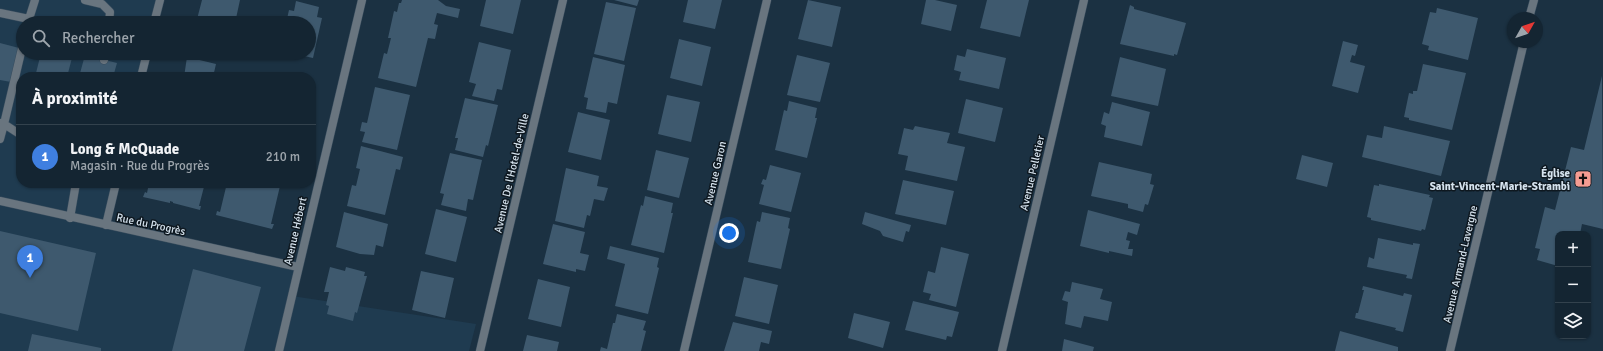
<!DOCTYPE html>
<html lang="fr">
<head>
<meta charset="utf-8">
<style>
  :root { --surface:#142532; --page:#21313e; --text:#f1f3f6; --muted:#9da5ac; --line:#33424d; --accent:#f59c92 }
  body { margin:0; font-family:Signika,sans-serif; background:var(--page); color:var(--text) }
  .controls { position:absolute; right:12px; bottom:12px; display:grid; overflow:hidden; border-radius:8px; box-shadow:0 1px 3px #0004 }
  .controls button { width:36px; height:36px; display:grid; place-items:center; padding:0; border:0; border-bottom:1px solid var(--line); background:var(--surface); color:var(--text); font:20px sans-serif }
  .compass { position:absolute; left:1507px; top:12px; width:36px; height:36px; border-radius:50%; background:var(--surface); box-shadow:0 1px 3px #0004; rotate:50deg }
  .you { position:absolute; left:729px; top:233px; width:14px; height:14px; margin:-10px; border:3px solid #fff; border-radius:50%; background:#1a73e8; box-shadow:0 0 0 6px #1a73e833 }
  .badge { display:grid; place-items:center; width:26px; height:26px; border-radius:50%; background:var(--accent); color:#fff; font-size:13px; font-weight:700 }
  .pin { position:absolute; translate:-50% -33px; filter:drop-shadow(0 1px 2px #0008) }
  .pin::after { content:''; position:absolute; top:21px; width:14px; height:12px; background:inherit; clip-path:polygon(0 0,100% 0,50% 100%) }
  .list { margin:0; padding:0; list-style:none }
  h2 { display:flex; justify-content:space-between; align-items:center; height:52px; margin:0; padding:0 16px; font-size:17px }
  h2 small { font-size:13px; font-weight:400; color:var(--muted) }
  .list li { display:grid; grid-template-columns:26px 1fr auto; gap:12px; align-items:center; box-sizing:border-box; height:64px; padding:0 16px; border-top:1px solid var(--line) }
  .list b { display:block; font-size:15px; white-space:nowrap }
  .list p { margin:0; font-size:13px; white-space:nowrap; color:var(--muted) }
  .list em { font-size:13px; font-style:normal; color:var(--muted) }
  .icon { flex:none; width:22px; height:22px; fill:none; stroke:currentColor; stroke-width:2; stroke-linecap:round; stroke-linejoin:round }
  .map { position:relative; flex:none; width:1603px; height:351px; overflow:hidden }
  .search { position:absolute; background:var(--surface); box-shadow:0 1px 3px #0004; left:16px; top:16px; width:300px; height:44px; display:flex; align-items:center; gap:10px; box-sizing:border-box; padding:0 14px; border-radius:22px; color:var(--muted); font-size:15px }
  .panel { position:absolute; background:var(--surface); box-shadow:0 1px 3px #0004; left:16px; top:72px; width:300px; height:116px; border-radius:16px }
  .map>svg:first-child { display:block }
  .built { fill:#1f3b50 }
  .building { fill:#3e596e }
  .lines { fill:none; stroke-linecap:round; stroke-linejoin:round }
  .lane-casing { stroke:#394d5e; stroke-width:9 }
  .street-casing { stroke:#394d5e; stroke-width:9 }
  .lane { stroke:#69757f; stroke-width:8 }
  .street { stroke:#69757f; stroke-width:8 }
  .labels { text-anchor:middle; stroke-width:3; stroke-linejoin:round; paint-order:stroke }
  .street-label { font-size:11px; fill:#d6e3ee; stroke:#0e1820 }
  .poi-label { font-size:11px; font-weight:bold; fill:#d6e3ee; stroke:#0e1820; text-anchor:end }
</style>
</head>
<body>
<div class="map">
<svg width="1603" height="351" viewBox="0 0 1603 351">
  <rect width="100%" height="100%" fill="#1b3142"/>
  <path class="built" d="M0,0h160l-6,23h-131v30h124l-6,24h-120v106h95l-10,42 192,42 -6,29 184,28 -7,27h-469z"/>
  <path class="building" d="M202,0h38l-5,23h-39z
    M402,0h36l8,6 14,3 -2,9 -21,-5 -3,11 4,1 -3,14 -7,-1 -12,49 -38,-9 6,-25 3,1 4,-16h-3l6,-27 3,1 2,-9h2z
    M486,0h35l-8,34 -33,-8z
    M614,0h25l-2,6z
    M688,0h34l-7,29 -32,-7z
    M808,0l33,7 -9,40 -34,-8z
    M926,0h9l22,5 -6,26 -30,-7z
    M987,0h42l-9,37 -40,-9z
    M296,1l23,6 -2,10 5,1 -9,40 -18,-4 14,-1v-30h-23l3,-13 5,1z
    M606,2l30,6 -12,53 -30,-7z
    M1130,5l4,2v2l52,14 -9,32 -3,-1v2l-54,-12z
    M1437,8l41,10 -10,42 -40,-10 1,-4 -7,-2 8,-32 6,1z
    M679,39l32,8 -9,39 -32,-8z
    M1343,41l15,4 -3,11 -3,-1 -2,7 15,4 -7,27 -26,-7z
    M479,42l32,8 -9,40 -5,-1 -3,12 -22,-5 4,-12 -7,-2z
    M0,43l19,5 -8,34 -11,-2z
    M967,49l39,9 -7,31 -40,-9 2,-8 -7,-2 3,-15 8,2z
    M41,53l32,1 -6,23h-32z
    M85,55l32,8 -4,14h-34z
    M797,55l33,8 -10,39 -33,-7z
    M187,57l29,7 -3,13h-29z
    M593,57l32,8 -8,39 -9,-2 -2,11 -20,-4 2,-11 -4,-1z
    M1120,57l46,12 -8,37 -47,-10z
    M1423,64l43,9 -14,57 -43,-10v-2l-5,-1 5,-24 4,1v-3h4z
    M274,73l13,3v1h-13z
    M1602,76l1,153 -21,-5 -2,10h-22v32l-21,-6 3,-11 -5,-1 10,-41 10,3 16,-63 13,3z
    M375,87l35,8 -13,55 -35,-8 3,-10 -5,-1 2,-9 5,1z
    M667,95l33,7 -9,40 -33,-8z
    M465,98l33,7 -10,41 -2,-1 -3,12 -28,-7 3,-12h-3z
    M966,99l37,9 -8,34 -37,-9z
    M789,101l28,7 -2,10h2l-10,40 -32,-8 9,-40 3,1z
    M1112,102l38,10 -8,34 -38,-9 2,-11 -5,-2 3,-12 5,2z
    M578,112l32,8 -9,40 -33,-8z
    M915,126l35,7 -3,10 18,4 -8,34 -52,-11 3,-14 -10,-2 6,-26 9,2z
    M1384,126l66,15 -9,35 -79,-19 5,-22 15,3z
    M361,146l42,11 -3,13 -4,-1 -11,46 -38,-9 5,-21 4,1 4,-17 -4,-1z
    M656,150l33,8 -10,40 -32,-8z
    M450,153l32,7 -9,40 -5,-1 -2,12 -25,-6 3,-11 -4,-1z
    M1302,155l31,8 -6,24 -31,-8z
    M1099,162l53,12 -2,10 4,1 -6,20 -3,-1 -2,8 -15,-4v-4l-37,-8z
    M770,165l31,8 -10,39 -32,-8 5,-19 -3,-1 2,-5 3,1z
    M566,168l33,8 -2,10 11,2 -4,13 -10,-2 -4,17 -3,-1 -3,13 -29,-7z
    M903,180l51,11 -8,34 -51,-11z
    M149,183h56l-6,23h2l-1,4 -27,-7v-1l-3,-1v2l-27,-6 2,-5 2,1z
    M227,183h41l12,3 -9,38h3l-2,5 -56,-14 1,-4 3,1z
    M1379,184l51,11 -1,2 4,1 -8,32 -3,-1 -1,2 -50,-11v-2l-4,-1 7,-32 5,1z
    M645,196l28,7 -2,10h2l-9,40 -33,-8 10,-40 2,1z
    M436,209l31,8 -11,45 -31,-8z
    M1088,210l52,14 -3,11 -9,-3 -2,8 4,1 -2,8h5l-1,7 -23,-5v2l-29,-7z
    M344,212l44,12 -5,23 -7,-2 -2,10 -14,-1 -24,-7z
    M762,212l28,6 -2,10 2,1 -9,40 -33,-7 9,-41 3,1z
    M865,212l46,13 -2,7 -3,-1 -3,11 -20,-6 -3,-5 -18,-7z
    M553,224l32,8 -5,21 9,2 -4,16 -9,-2v3l-33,-8z
    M0,231l96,22 -18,78 -78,-18z
    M1378,238l35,7v-2l7,1 -8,35 -6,-1 1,-3 -40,-8 2,-10 5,2z
    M610,246l49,12 -2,9 2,1 -11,46 -33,-8 10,-42 -18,-5z
    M941,247l28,7 -13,53 -27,-7 2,-6 -8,-2 5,-21 7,2z
    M330,267l15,4 1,-4 19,5 -1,4h3l-10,37 -2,-1 -2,9 -26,-7 2,-8 -3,-1 3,-13h-5z
    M193,269l68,18 -17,64h-72z
    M421,271l33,7 -9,40 -33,-8z
    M744,277l34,8 -9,39 -34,-8z
    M538,279l32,8 -9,40 -33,-8z
    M1072,282l31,7 -3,10 12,3 -4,19 -24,-5 -3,12 -16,-4 3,-22 -6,-2 3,-9 5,1z
    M1363,286l40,10 1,-3 8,2 -9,37 -8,-2 1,-2 -41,-10 1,-5h2l6,-23h-2z
    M913,301l46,11 -7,25 -5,-1 -1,4 -41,-10z
    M854,313l36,9 -7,26 -35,-10z
    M617,314l29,7 -3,9 3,1 -5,20h-41l1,-4 6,2 6,-26h2z
    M733,322l39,9 -3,13 -8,-2 -2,9h-35z
    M1340,331l58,16v4h-63z
    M32,334l69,14v3h-73z
    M527,335l32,7 -2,9h-34z
    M1064,339l30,8 -1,4h-31z"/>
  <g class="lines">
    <g class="lane-casing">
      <path id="lane" d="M85,0l17,4 8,8 -1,11
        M0,13l29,6 6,-19
        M104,60l1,-7
        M0,123l4,1 19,-80
        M0,139l4,-15 17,11
        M70,218l6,-35"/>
    </g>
    <g class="street-casing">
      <path id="street" d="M1529,18l5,-18
        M154,23l6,-23
        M141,77l6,-24
        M0,201l298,66
        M106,225l10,-42
        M279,351l83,-351
        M480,351l83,-351
        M684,351l83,-351
        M1002,351l82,-351
        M1450,351l74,-309"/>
    </g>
    <use href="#lane" class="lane"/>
    <use href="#street" class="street"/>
  </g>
  <defs>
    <g id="church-square" transform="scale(0.9)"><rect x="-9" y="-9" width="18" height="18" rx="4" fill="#f59c92" stroke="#0e1820"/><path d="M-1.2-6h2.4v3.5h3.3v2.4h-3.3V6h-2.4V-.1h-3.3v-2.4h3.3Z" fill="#111"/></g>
  </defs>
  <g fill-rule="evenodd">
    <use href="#church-square" x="1583" y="179"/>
  </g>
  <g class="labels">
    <g class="street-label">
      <text transform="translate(511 173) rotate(-77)" y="4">Avenue De l'Hotel-de-Ville</text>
      <text transform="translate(715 173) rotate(-77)" y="4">Avenue Garon</text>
      <text transform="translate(1032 173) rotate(-77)" y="4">Avenue Pelletier</text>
      <text transform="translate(151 224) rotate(12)" y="4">Rue du Progrès</text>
      <text transform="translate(295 231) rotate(-77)" y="4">Avenue Hébert</text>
      <text transform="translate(1460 264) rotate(-77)" y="4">Avenue Armand-Lavergne</text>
    </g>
    <g class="poi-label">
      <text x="1570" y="177">Église<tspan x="1570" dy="13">Saint-Vincent-Marie-Strambi</tspan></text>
    </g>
  </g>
</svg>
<div class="controls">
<button>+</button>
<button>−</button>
<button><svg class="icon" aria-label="layers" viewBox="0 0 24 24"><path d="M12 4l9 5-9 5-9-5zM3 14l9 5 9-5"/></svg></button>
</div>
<svg class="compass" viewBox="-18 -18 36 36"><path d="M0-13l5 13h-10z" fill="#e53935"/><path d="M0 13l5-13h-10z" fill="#9da5ac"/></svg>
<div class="you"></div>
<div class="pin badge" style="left:30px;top:278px;background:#3f7fe0">1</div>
<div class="search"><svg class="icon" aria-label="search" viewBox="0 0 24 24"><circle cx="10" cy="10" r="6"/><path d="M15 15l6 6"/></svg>Rechercher</div>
<section class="panel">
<h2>À proximité<small></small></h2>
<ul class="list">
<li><span class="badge" style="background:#3f7fe0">1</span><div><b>Long &amp; McQuade</b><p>Magasin · Rue du Progrès</p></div><em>210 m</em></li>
</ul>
</section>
</div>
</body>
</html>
